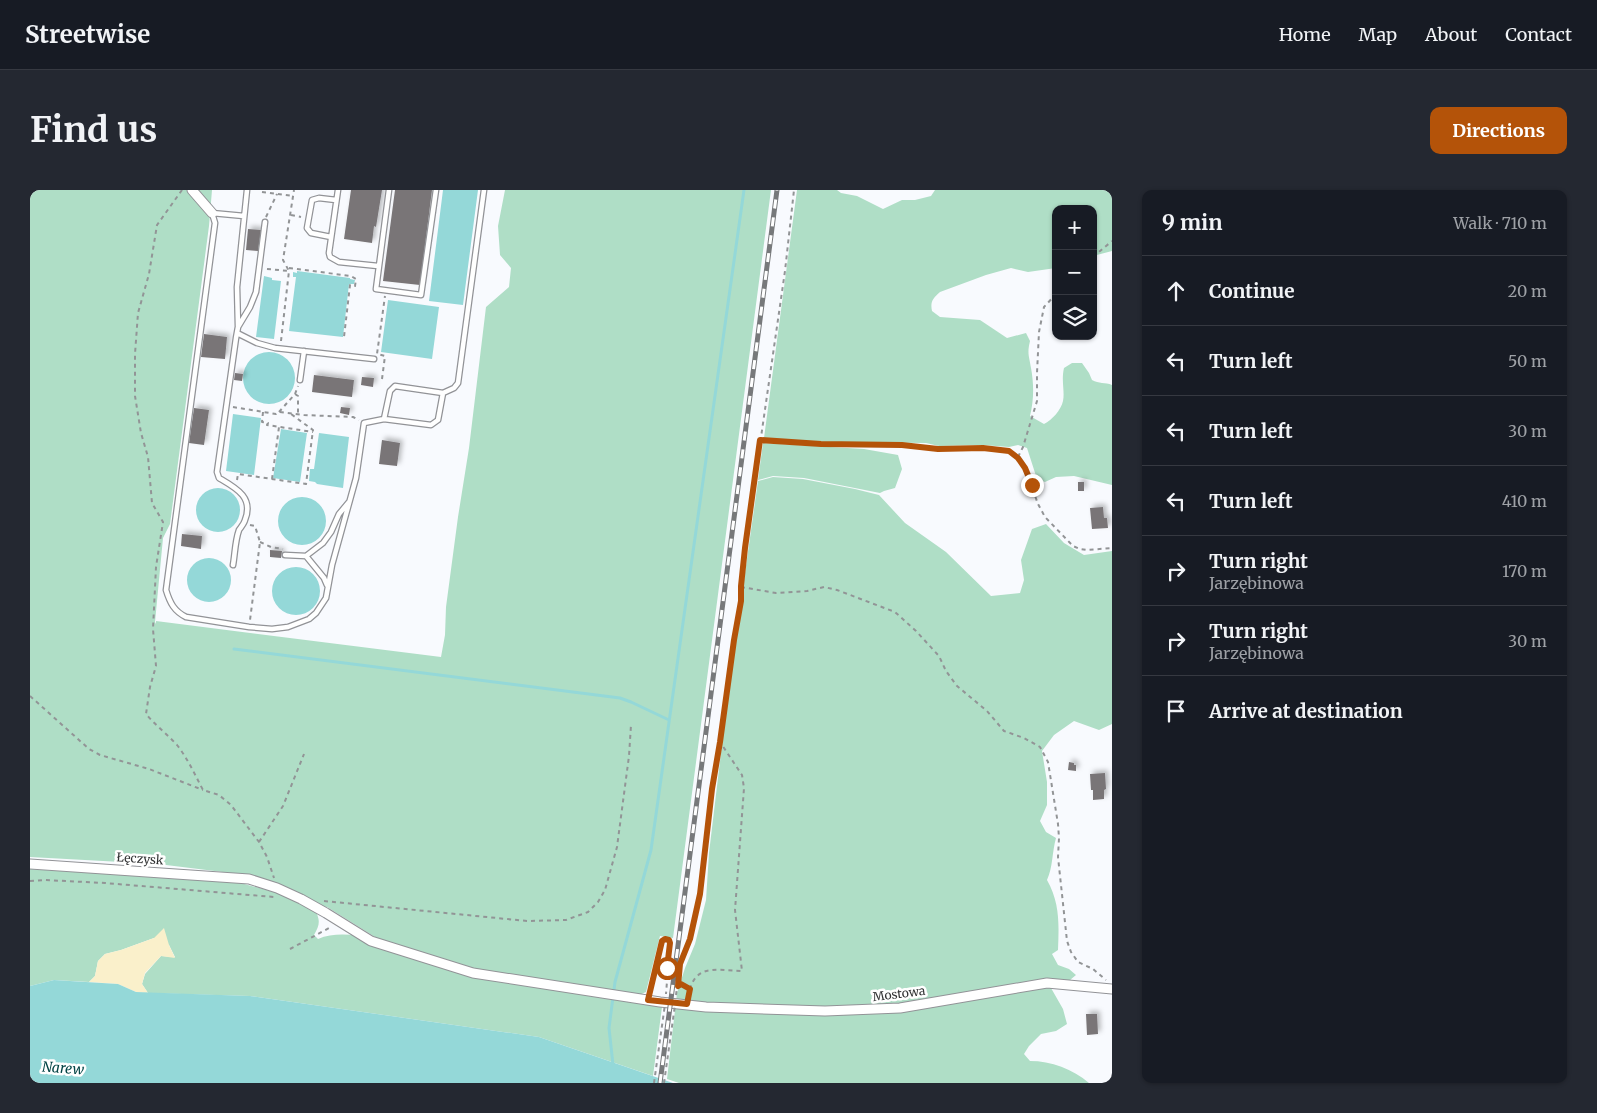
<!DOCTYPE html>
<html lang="en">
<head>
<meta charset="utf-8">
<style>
  :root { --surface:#171b24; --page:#242831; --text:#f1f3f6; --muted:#9ea1a6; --line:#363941; --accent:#b45309 }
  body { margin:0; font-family:Merriweather,serif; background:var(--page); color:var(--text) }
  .controls { position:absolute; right:15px; top:15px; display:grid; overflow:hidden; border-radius:10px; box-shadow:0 1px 4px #0004 }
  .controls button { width:45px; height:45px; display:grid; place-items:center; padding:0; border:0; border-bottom:1px solid var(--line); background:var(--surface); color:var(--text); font:25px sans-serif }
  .stop { position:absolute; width:15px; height:15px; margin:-11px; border:4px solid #b45309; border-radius:50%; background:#fff }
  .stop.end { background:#b45309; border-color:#fff; box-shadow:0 1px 5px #0008 }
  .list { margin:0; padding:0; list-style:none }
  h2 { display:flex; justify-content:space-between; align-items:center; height:65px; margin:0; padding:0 20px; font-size:21px }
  h2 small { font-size:16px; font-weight:400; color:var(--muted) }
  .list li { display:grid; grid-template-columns:32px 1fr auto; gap:15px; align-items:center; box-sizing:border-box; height:70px; padding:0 20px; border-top:1px solid var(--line) }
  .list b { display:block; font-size:19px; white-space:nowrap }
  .list p { margin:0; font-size:16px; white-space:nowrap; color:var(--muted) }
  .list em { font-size:16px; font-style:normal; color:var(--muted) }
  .icon { flex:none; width:28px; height:28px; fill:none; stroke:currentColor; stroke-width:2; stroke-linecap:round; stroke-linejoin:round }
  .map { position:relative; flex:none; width:1082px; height:893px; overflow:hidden; border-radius:10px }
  header { display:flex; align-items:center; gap:30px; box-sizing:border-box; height:70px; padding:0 25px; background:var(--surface); border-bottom:1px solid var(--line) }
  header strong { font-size:24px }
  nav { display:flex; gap:28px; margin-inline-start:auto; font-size:18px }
  .intro { display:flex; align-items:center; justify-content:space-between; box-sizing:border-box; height:120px; padding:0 30px }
  h1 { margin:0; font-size:35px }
  .button { padding:12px 22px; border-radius:10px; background:var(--accent); color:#fff; font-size:18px; font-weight:700 }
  main { display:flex; gap:30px; padding:0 30px }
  aside { flex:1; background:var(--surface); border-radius:10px; box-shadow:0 1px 4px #0004 }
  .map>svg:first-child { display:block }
  .green { fill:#afdec6; fill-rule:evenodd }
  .sand { fill:#faf0cb }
  .water { fill:#94d8d8 }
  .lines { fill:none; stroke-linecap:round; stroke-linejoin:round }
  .stream { stroke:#94d8d8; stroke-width:3 }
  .building { fill:#797577; filter:url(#shadow) }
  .lane-casing { stroke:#929397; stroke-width:7 }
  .street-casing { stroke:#929397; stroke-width:11 }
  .path { stroke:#929496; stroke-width:2; stroke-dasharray:4 4; stroke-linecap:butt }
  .lane { stroke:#fff; stroke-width:4.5 }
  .street { stroke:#fff; stroke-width:9 }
  .rail-casing { stroke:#77797b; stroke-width:5 }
  .rail { stroke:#fff; stroke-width:3; stroke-dasharray:9; stroke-linecap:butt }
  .path-bridge { stroke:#929496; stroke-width:2; stroke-dasharray:4 4; stroke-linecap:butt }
  .route { stroke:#b45309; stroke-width:6 }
  .labels { text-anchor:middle; stroke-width:5; stroke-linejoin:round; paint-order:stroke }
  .street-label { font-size:12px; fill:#323334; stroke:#fff }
  .water-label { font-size:14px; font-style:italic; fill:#034445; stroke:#fff }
</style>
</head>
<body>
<header>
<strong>Streetwise</strong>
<nav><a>Home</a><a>Map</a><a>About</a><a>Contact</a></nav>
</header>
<div class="intro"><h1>Find us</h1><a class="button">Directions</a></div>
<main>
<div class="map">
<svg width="1082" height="893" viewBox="0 0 1082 893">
  <defs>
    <filter id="shadow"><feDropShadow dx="3" dy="-3" stdDeviation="2.5" flood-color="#0004"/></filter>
  </defs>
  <rect width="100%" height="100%" fill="#f8fafe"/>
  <path class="green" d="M0,0h182l-3,36 -39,298 -7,14 -8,84 1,2v-3l285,36 4,-22 1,-28 12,-90 11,-69 17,-141 23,-20 2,-19 -11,-13 -2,-29 7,-36h266l-98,748 -13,-2 -14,56 -18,8 34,7 -9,69 -114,-39 -289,-41 -102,-3 -6,-9 3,-10 16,-18 14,1 -6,-12 -15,-7 -33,12 -16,4 -7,7 -3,15 -6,6 -35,-2 -24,6v-117l207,13 37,10 19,1 -26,-13 -20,-5 -89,-11 -128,-7zM283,716l14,1 48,30c-18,-1 -39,-6 -57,2l-4,-4c7,-12 6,-16 -1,-29z
    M767,0h40l4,3 16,3 26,13 19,-9h13l16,-4 4,-6h177v61l-19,5v-47h-37v59l-28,4 -17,-4 -25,7 -46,17c-7,6 -10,10 -8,19l8,6 40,3 27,18 19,-5 4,8c-3,13 -1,14 1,27 3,16 3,32 -1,48l14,8c8,-4 17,-14 19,-23 2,-10 -2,-20 1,-33l8,-5h10l7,10 3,7c7,4 13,2 20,5v100l-38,-9 -18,1 -11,5 -8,-3 -10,-31 -9,-3 -9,2 -26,-2 -44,1 -13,-3 -103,-1 -59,-4z
    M733,253l101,6 34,6 4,14 -7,19 -11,3 -4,2 -76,-15 -31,-2 -15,4z
    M743,287l30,2 52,10 24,6 26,28 41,29 45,44 29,-3 4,-13 -3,-20 11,-31 14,-5 18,19 20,12 28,-4v173l-13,6 -25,-9 -20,14 -12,16 5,31v23l-7,16 6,11 10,6c-4,14 -3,29 -9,42 13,23 12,44 11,70l-6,4 6,11 11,4 7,6 -6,5 -14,1 -5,7 12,21 4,15 -11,7 -15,3 -12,12 -5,8 6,7c21,0 43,8 59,22h-410l-12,-4 10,-86 8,-25 10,-24 11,-44 3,-47 20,-167 29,-205z"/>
  <path class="sand" d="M134,738l5,17 6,13 -14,-2 -16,17 -3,11 6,9 -12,-1 -18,-8 -29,-2 6,-6 3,-15 7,-7 16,-4 33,-12z"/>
  <path class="water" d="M413,0h35l-15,115 -34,-4z
    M267,81l53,7v1l5,1 -1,4h-5l-6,53 -54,-6 7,-54h-3v-5l4,1z
    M234,86l8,2v2l9,1 -7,58 -18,-2z
    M358,110l51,7 -7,52 -51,-7z
    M213 188a26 26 0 1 1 52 0a26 26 0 1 1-52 0Z
    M203,224l28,4 -7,57 -28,-4z
    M251,239l26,4 -7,49 -27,-4z
    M289,243l30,4 -6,51 -26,-4 -2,-2 -6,-1 1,-12h4z
    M166 320a22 22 0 1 1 44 0a22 22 0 1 1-44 0Z
    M248 331a24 24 0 1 1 48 0a24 24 0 1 1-48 0Z
    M157 390a22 22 0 1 1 44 0a22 22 0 1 1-44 0Z
    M242 401a24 24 0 1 1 48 0a24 24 0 1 1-48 0Z
    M24,790l64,4 18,8 114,4 289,41 134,46h-643v-97z"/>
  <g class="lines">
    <path class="stream" d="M204,459l386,49 11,4 38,18
      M583,875l-4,-37 6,-46 36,-132 93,-660"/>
  </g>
  <path class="building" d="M321,0h31l-6,37 -2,-1 -2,17 -28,-4z
    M365,0h37l-12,95 -37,-4z
    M218,39l13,1 -3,21 -12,-1z
    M174,144l23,3 -2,22 -24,-2z
    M205,183l8,1 -1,7 -8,-1z
    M284,185l40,5 -2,17 -40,-5z
    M332,187l12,1 -1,9 -12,-2z
    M311,217l9,1 -1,7 -9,-2z
    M164,218l15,2 -5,35 -15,-2z
    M352,250l18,3 -3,23 -18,-2z
    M1048,292h6v9h-6z
    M1073,317l1,11h3l1,10 -16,1 -2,-21z
    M152,344l20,2 -1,13 -20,-3z
    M240,360l12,1 -1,7 -11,-1z
    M1039,572l5,1v2h2v6l-8,-1z
    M1075,583l1,16 -2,1v9l-11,1v-10h-2l-1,-16z
    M1056,824h11l1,20 -11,1z"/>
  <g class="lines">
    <g class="lane-casing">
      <path id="lane" d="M308,0l-9,63 1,4 9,5 39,4
        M359,0l-13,99 45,6 15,-105
        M214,26l-32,-3 3,10 -49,367c4,13 8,21 20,27l63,10 23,2 16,-2 21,-8 7,-6 10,-15 6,-33 24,-87 8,-55 20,-4 6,-28 5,-5 48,7 11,-5 4,-5 26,-193
        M301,47l-20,-4 -4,-5 5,-28 7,-2 17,2
        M208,136l-1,-39 10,-97
        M207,143l20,10 18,5 99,11
        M270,190l4,-29
        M354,229l47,6 7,-5 5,-27
        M255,365l21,1 18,22 3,7
        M276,366l17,-13 8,-11 8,-18 10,-12
        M203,375c2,-11 2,-24 6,-35 2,-3 5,-6 6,-10 9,-23 -9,-32 -26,-42l-2,-6 19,-134 2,-11 12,-20 6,-15 9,-70"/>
    </g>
    <g class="street-casing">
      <path id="street" d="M162,0l20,23
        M0,674l219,15 28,9 24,11 25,14 45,28 102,32 187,29 46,5 119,4 75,-3 147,-25 65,6"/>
    </g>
    <path class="path" d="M152,0l-25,35 -8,49 -11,39 -3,41v42l6,37 7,24 4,46 11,19 -7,45 -3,62 3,37 -6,21 -4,27c9,11 21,20 31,31 11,14 18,30 26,45l16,5 12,10 28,37 8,15 7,21
      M232,2l31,4
      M261,25l10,2
      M236,27l11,-23
      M1063,67l19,-16
      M259,78l62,8 5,3 -1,7 -5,-1 -6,52
      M237,79l22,2
      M251,151l8,-70 -6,-11 11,-70
      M352,189l3,-23 -8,-2 8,-58
      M265,204l3,2v19
      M203,217l43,7 3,-2 25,3 49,2 6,3
      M233,222l-1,10 6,1 -1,2 46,7
      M249,222l16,-18 3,-8
      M730,250l61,4 81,1 36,4 45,-1 26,3 9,6 7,11 13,36 7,13 28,29 7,3 7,1 25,-2
      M988,267l5,-10 14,-46v-28l2,-41 5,-25 12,-13
      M242,289l7,-52
      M207,290l1,-6 68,10 7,-54 -22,-16
      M220,335l5,1 5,16 -10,78
      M230,352l11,5 12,2
      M711,397l35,6 31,-2 17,-4 13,3 58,22 21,19 23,25 7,15 11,15 30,25 17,20 20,7 16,9 8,15 10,62 1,14 -1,19 9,84 4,11 7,10 15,7 13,11
      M0,506l59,53 11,6 49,14 54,21
      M229,652l24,-36 21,-52
      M0,691l15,-1 60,3 169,14
      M294,711l203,20 39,-1 22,-8 10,-10 7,-12 12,-43 12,-91 2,-31
      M260,759l41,-22
      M648,796l2,-23 10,-24 10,-45 12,-105 8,-47 14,-102 7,-39v-14l4,-39 40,-277 9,-81
      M620,802l12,-51 3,-2 4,1 1,3 -4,51
      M646,805l1,-7 2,-3 11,4
      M658,807c6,-34 26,-27 54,-26l-7,-61 9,-122 -2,-13 -22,-33"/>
    <use href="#lane" class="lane"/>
    <use href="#street" class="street"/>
    <g class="rail-casing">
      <path id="rail" d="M630,893l117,-893"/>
    </g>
    <use href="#rail" class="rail"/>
    <path class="path-bridge" d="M624,893l12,-86
      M634,893l12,-85"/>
  </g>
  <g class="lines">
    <path class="route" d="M637,778l3,-25 -1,-3 -4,-1 -3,2 -14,59 39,4 3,-15 -9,-5 -3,2 2,-22 10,-25 10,-45 12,-105 8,-47 14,-102 7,-39v-15l4,-38 15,-108 61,4 81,1 36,4 45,-1 26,3 9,7 7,10 7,17"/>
  </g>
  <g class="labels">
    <g class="street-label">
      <text transform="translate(110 669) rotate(4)" y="4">Łęczysk</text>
      <text transform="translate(869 804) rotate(-7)" y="4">Mostowa</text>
    </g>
    <g class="water-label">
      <text transform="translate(33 878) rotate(4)" y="5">Narew</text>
    </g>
  </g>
</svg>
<div class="controls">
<button>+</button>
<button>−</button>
<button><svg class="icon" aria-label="layers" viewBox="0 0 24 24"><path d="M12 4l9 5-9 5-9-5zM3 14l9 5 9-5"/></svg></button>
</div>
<div class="stop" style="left:637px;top:778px"></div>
<div class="stop end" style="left:1002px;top:295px"></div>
</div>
<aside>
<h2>9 min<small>Walk · 710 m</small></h2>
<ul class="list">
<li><svg class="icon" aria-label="ahead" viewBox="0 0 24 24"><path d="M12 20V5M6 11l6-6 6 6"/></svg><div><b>Continue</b></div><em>20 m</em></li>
<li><svg class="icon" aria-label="left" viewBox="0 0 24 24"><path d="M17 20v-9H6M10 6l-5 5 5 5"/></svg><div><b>Turn left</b></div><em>50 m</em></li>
<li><svg class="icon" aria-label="left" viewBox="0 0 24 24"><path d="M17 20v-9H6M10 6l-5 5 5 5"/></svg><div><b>Turn left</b></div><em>30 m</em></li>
<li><svg class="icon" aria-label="left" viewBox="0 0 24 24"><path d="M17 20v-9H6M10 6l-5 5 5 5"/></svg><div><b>Turn left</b></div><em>410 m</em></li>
<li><svg class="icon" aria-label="right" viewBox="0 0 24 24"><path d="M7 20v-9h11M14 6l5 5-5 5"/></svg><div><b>Turn right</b><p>Jarzębinowa</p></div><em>170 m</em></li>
<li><svg class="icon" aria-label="right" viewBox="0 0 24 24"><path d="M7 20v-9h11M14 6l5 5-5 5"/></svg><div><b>Turn right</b><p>Jarzębinowa</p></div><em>30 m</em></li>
<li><svg class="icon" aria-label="arrive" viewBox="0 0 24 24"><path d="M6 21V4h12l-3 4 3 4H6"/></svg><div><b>Arrive at destination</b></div></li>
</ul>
</aside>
</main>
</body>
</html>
